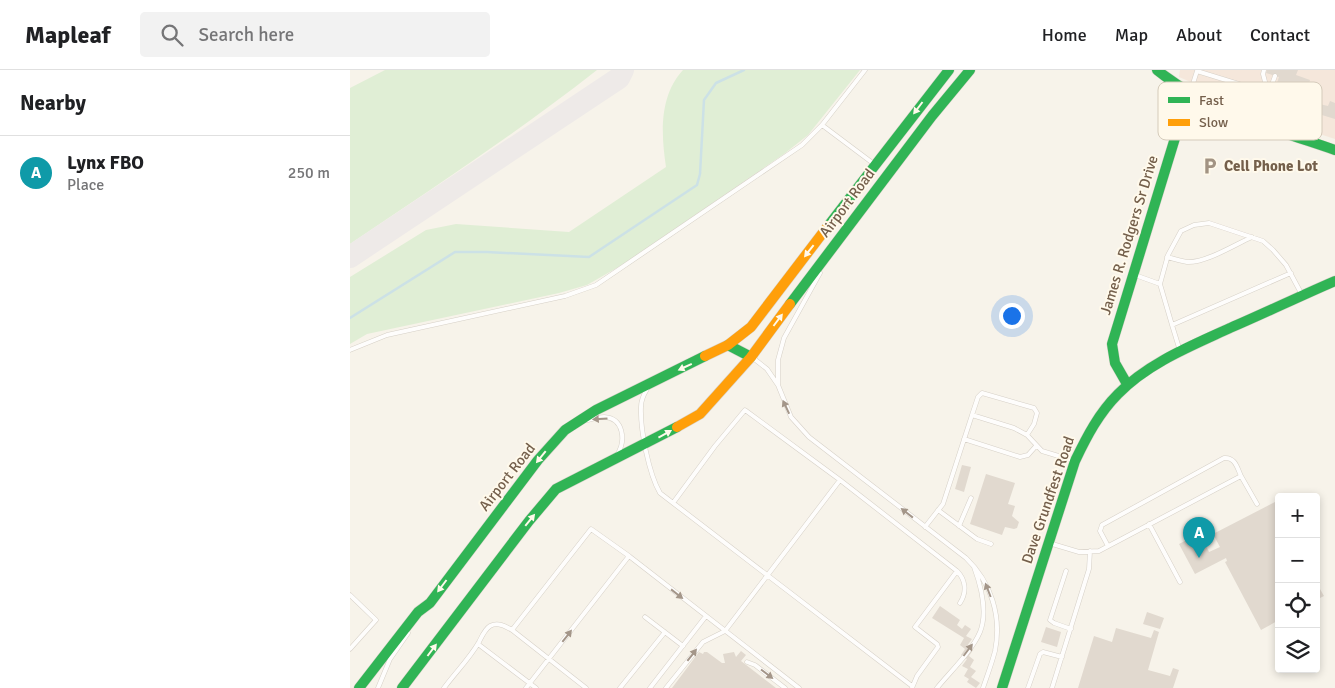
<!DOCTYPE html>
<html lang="en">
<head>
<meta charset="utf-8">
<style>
  :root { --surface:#fff; --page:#f2f2f2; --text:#202124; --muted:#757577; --line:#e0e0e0; --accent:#0b8043 }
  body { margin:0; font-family:Signika,sans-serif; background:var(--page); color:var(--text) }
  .controls { position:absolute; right:15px; bottom:15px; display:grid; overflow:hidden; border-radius:5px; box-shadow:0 2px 8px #0003 }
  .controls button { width:45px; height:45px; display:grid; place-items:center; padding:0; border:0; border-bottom:1px solid var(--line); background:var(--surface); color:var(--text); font:25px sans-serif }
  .you { position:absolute; left:661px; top:245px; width:18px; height:18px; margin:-12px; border:4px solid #fff; border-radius:50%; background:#1a73e8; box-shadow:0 0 0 8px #1a73e833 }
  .badge { display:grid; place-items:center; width:32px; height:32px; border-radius:50%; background:var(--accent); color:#fff; font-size:16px; font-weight:700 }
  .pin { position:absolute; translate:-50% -41px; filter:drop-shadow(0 1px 2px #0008) }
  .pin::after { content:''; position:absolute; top:26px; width:18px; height:15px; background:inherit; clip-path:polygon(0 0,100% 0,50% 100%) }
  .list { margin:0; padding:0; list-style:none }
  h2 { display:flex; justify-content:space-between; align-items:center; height:65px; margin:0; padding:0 20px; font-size:21px }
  h2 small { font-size:16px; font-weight:400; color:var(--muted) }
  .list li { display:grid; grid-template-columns:32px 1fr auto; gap:15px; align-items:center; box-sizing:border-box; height:75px; padding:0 20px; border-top:1px solid var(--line) }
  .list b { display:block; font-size:19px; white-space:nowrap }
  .list p { margin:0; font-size:16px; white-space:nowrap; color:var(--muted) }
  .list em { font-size:16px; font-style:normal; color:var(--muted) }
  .icon { flex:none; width:28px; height:28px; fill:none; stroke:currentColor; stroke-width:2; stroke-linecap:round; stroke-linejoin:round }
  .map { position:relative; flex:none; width:985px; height:618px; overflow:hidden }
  header { display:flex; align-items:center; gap:30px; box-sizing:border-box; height:70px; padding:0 25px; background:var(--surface); border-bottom:1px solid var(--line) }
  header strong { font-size:24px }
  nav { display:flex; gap:28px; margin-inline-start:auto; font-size:18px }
  .search { width:350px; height:45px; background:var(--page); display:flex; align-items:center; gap:12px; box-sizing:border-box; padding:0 18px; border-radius:5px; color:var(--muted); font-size:19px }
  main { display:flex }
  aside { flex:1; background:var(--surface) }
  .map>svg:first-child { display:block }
  .commercial { fill:#f5e7db }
  .green { fill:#e0eed5 }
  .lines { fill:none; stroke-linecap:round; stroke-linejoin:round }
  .stream { stroke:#cce1e6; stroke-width:2.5 }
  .taxiway { stroke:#eeeae8; stroke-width:22 }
  .building { fill:#e1d9cf }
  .lane-casing { stroke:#d6d0c7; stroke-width:5 }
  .fast-casing { stroke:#d6d0c8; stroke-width:11 }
  .slow-casing { stroke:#d6d0c8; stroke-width:11 }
  .lane { stroke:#fefdfc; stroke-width:4 }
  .fast { stroke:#30b455; stroke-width:10 }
  .slow { stroke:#ff9f0a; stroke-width:10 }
  .oneway { fill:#fff9eb }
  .oneway2 { fill:#a49689 }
  .labels { text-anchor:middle; stroke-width:4; stroke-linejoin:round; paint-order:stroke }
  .poi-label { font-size:15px; font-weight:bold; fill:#745f4b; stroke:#fff9eb; text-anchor:start }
  .street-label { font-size:15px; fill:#745f4b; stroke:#fff9eb }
  .key { fill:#fff9eb; stroke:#d5cbbb; stroke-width:1 }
  .key-label { font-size:14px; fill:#745f4b }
</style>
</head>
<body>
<header>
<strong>Mapleaf</strong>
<div class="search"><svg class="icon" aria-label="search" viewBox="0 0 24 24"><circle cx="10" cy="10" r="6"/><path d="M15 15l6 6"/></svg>Search here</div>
<nav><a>Home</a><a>Map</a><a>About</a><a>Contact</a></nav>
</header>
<main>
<aside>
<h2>Nearby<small></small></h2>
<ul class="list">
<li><span class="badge" style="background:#0f9aa8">A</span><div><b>Lynx FBO</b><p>Place</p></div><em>250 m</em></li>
</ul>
</aside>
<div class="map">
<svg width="985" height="618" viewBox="0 0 985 618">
  <rect width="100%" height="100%" fill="#f7f3ea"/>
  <path class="commercial" d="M830,0h155v69l-49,-16 -107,-46z"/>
  <path class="green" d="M35,0h212c-79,62 -164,118 -247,174v-156z
    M333,0h177l-52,65 -24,19 -162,111 -35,20 -28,8 -192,41 -17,10v-67l76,-47 30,-6 113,8 97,-65c-5,-33 -7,-71 17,-97z"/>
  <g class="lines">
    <path class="stream" d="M0,248l105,-66h32l102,5 108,-72 3,-11 4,-74 12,-17 28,-13"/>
    <path class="taxiway" d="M0,187l269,-179 4,-8"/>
  </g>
  <path class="building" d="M917,0h31l-2,5 14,5 -4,13 -10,-4 -1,3 -7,-2 1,-3 -12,-4 2,-6 -13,-4z
    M980,31l5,2v16l-23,-7 3,-9 13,3z
    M612,395l9,2 -7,25 -9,-3z
    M636,404l29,9 -7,21 7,2 -3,10 7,6 -2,6 -3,1 -9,-2 -3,8 -32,-11z
    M925,432l4,7v111l-18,10 -36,-68 2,-1 -1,-3 -31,16 -16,-30 21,-11 9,19 11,-5 -7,-13z
    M966,512l8,14 -8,4z
    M590,536l20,14 -3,5 5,4 3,-4 6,4 -5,7 6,3 -5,7 6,4 -4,6 5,4 -4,7 6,4 -5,6 9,6 -4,5 -9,-6 2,-3 -5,-3 4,-7 -6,-3 5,-7 -6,-4 4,-6 -5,-4 4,-7 -32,-20z
    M797,542l17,6 -4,11 -17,-5z
    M696,557l15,5 -4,15 -16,-5z
    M766,558l35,10 3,-8 5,2 -11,38 22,6 3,-8 6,2 -6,18h-95l16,-52 18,6z
    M391,581l5,4 -5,6 35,27h-104l27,-36 4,2 1,-2h3l15,11h3l-2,-9 11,-2 2,5z"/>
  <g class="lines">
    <g class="lane-casing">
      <path id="lane" d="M914,0l-1,4 5,19
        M840,23l7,-22 71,22
        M908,53l17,-47
        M472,55l52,39
        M817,187c7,2 14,4 20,5 19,1 47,-17 65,-25
        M785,205l25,9 8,-29 13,-24 13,-6 15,-2 54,18 10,9 13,15 15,28
        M810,214l12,41 119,-52
        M822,255l8,26
        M0,280l37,-15 178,-39 31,-11 206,-140 20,-20 43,-55
        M403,288l14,11 11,16 13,32 18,20 157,121c25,24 36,58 29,93 -3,12 -8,25 -12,37
        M428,315v-25l6,-22 36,-65
        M297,319c-3,5 -6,12 -6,18 -1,23 8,67 19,86l252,193
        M622,345l6,-18 4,-4 52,15 3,5 -3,11 -7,11
        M238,350c5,-1 11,-3 16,-3 20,1 22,24 13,38
        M614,369l56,18 8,-2 8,-9
        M891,406l16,28
        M323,433l42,-57 30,-36 95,70
        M588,440l39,29 14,5
        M799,454l31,58
        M609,456l12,-28
        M575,457l18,-23 29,-89 42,13 13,7 15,16 33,10
        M699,473l30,9 20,-1 142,-75c-4,-9 -6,-19 -17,-18l-122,67 -2,6 8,15
        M607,501c9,9 10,21 3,32
        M716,501l-16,49 4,3 17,6
        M0,525l26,25 -26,29
        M295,547l38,29
        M162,560l79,-101 38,27
        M128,574l58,44
        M397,592l8,3 30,23
        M28,618l12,-29 18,-26
        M94,618c11,-15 26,-30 35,-46 3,-6 6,-13 11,-16 8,-4 15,0 22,4l74,58
        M176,618l103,-132 170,132
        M270,618l45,-56
        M300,618l56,-72
        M316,618l37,-46 22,-11 115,-151 117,91 -42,56 22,17 1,3 -21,29 -5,12
        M587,618c13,-16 35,-37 43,-56 8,-20 1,-46 -6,-65
        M678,618l12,-34 3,-2 19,5
        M702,618l37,-119 1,-18"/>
    </g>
    <g class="fast-casing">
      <path id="fast" d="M807,0c51,41 117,59 178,80
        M478,156l121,-156
        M440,234l142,-188 38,-46
        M378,275l23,12
        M777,314l-12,-21 -3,-19 67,-219 11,-31
        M9,618l59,-76 12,-9 108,-143 27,-30 31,-20 109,-54
        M52,618l127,-167 27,-32 121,-62
        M652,618l73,-227c12,-25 24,-48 43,-67 30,-31 73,-48 112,-66 35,-15 70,-32 105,-47"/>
    </g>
    <g class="slow-casing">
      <path id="slow" d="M355,286l23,-11 23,-18 77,-101
        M327,357l23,-13 51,-57 39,-53"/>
    </g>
    <use href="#lane" class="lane"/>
    <use href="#fast" class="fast"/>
    <use href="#slow" class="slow"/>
  </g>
  <defs><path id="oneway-solid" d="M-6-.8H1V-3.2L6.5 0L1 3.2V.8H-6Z" transform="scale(1.25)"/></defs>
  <g class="oneway">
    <use href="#oneway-solid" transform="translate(568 38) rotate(127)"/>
    <use href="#oneway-solid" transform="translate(459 181) rotate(128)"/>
    <use href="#oneway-solid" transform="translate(428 250) rotate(-53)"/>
    <use href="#oneway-solid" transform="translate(335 297) rotate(155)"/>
    <use href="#oneway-solid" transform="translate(315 364) rotate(-29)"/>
    <use href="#oneway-solid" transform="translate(191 387) rotate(129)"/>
    <use href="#oneway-solid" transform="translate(180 450) rotate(-51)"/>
    <use href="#oneway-solid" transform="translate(92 516) rotate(127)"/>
    <use href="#oneway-solid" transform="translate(82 580) rotate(-53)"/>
  </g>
  <g class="oneway2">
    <use href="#oneway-solid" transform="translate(436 337) rotate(-115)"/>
    <use href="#oneway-solid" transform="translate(250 349) rotate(176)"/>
    <use href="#oneway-solid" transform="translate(557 443) rotate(-142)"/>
    <use href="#oneway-solid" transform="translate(638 520) rotate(-111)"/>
    <use href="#oneway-solid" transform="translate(327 524) rotate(38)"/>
    <use href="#oneway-solid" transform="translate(217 566) rotate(-52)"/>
    <use href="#oneway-solid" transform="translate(618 580) rotate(-53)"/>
    <use href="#oneway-solid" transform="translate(342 585) rotate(-52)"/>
    <use href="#oneway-solid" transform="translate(417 604) rotate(37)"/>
  </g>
  <defs>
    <g id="parking-bare" transform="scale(1.35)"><path d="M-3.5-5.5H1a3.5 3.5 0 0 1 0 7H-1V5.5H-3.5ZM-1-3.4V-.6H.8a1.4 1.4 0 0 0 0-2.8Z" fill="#a29383" stroke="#fff9eb" stroke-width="2.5" paint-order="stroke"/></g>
  </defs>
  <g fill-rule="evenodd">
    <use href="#parking-bare" x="860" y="96"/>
  </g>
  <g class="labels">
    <g class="poi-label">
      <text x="874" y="101">Cell Phone Lot</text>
    </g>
    <g class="street-label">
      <text transform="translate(497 133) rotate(-53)" y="5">Airport Road</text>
      <text transform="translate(779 165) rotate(-73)" y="5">James R. Rodgers Sr Drive</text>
      <text transform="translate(157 407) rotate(-52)" y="5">Airport Road</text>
      <text transform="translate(698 430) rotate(-71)" y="5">Dave Grundfest Road</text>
    </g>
  </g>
  <rect x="808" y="12" width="164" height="58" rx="8" class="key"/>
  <rect x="818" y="27" width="22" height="6" fill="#30b455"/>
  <rect x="818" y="49" width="22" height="7" fill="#ff9f0a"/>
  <g class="key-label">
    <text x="849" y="35">Fast</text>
    <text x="849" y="57">Slow</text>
  </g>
</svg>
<div class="controls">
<button>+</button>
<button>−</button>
<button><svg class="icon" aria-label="locate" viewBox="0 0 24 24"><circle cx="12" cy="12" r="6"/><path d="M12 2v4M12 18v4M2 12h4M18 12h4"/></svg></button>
<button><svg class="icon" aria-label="layers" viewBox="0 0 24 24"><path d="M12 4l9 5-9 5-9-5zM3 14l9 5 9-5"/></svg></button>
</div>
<div class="you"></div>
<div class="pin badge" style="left:849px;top:488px;background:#0f9aa8">A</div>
</div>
</main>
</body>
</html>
